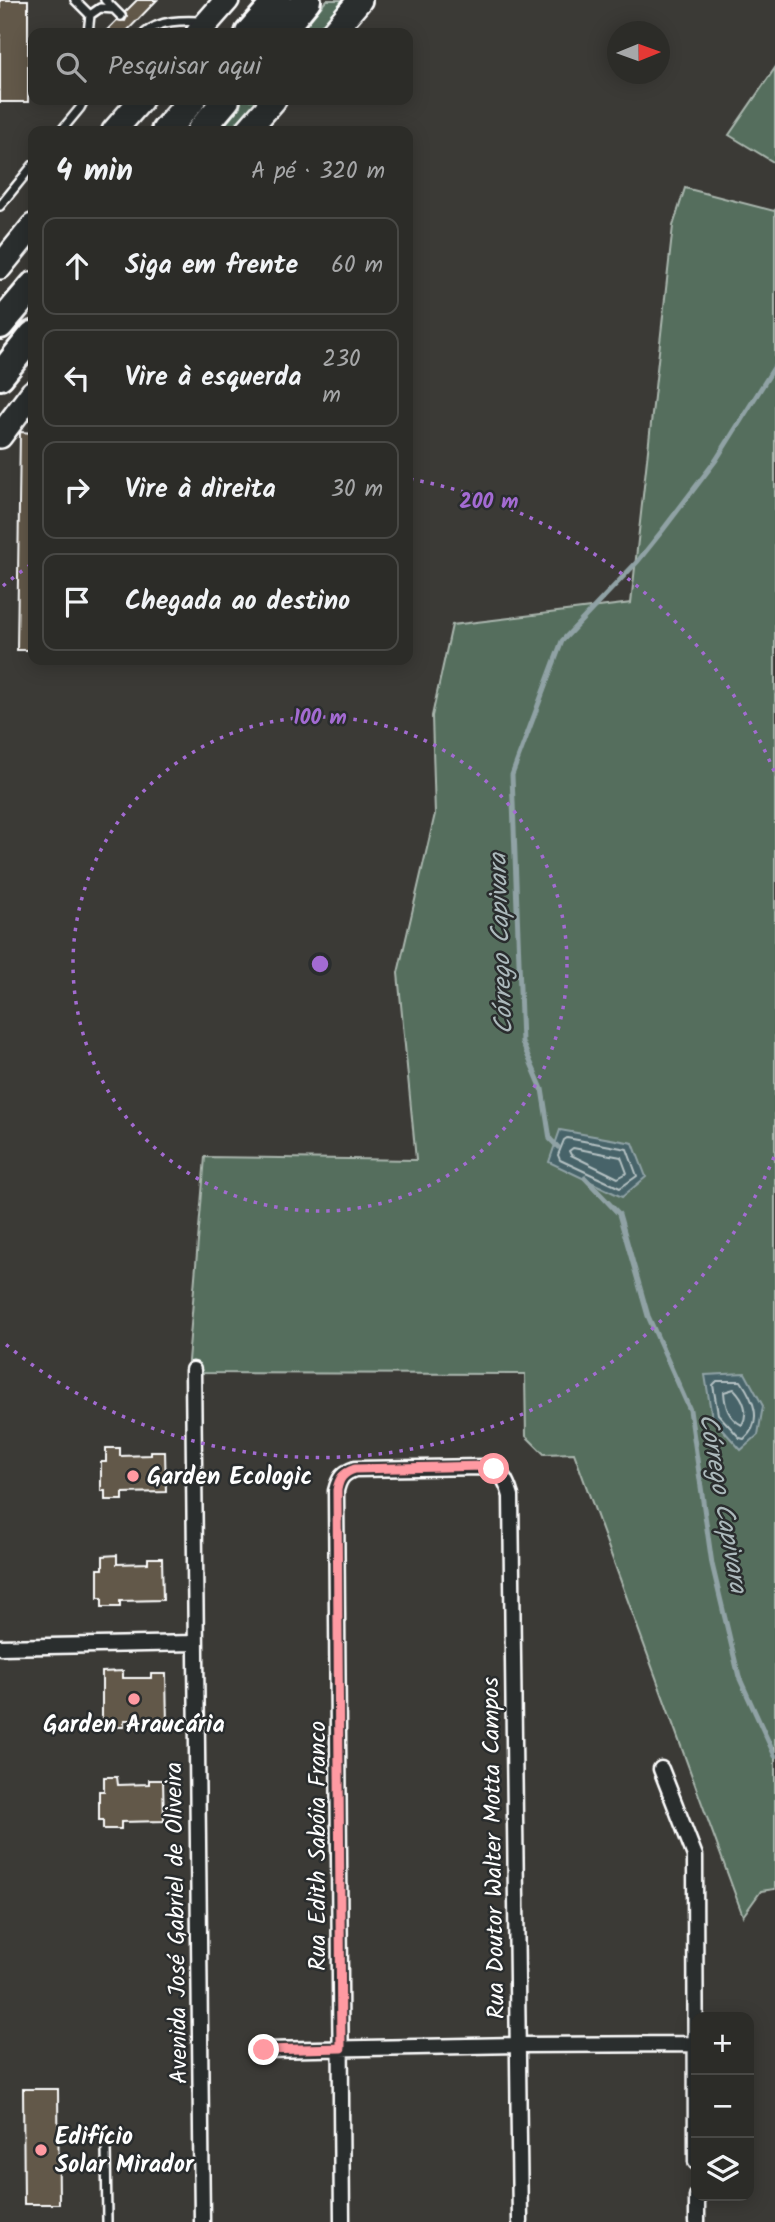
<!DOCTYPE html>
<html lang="pt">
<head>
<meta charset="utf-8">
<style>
  :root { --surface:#2c2c28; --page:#343430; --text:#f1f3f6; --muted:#a6a7a8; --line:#484845 }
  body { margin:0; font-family:Kalam,sans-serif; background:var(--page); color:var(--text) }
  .controls { position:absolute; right:21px; bottom:21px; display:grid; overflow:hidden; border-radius:14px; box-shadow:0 4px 18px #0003 }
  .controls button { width:63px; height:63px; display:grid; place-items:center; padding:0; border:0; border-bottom:2px solid var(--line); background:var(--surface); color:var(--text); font:35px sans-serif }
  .compass { position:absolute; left:607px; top:21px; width:63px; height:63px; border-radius:50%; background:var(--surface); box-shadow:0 4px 18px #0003; rotate:89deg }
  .stop { position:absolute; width:21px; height:21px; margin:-16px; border:5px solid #ff9aa2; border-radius:50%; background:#fff }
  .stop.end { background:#ff9aa2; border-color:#fff; box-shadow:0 2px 7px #0008 }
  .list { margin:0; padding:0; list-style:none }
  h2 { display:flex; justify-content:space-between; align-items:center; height:91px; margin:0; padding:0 28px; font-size:30px }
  h2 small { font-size:23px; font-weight:400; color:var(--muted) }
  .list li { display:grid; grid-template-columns:46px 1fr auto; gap:21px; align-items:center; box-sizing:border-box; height:98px; margin:0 14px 14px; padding:0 14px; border:2px solid var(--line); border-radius:14px }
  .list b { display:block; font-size:26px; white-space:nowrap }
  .list em { font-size:23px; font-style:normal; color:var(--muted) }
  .icon { flex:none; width:38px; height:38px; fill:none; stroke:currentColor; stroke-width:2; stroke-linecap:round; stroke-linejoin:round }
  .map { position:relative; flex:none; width:775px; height:2222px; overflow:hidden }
  .search { position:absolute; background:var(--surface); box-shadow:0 4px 18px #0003; left:28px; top:28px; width:385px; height:77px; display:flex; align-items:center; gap:18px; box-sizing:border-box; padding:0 24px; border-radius:14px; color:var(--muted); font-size:26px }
  .panel { position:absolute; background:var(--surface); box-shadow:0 4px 18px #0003; left:28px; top:126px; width:385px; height:539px; border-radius:14px }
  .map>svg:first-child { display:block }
  .green { fill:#546e5d; stroke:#aab6ae; stroke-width:2 }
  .water { fill:#466469; stroke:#90a2a5; stroke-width:2 }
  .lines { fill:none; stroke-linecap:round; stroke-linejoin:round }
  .shore { stroke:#b5c1c3; stroke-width:2 }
  .stream { stroke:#90a2a5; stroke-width:5 }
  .building { fill:#62594a; stroke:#fff; stroke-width:2 }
  .service-casing { stroke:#fff; stroke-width:12 }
  .minor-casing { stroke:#fff; stroke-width:19 }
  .primary-casing { stroke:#fff; stroke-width:28 }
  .motorway-casing { stroke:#fff; stroke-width:32 }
  .service { stroke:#2a2d2e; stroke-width:7 }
  .minor { stroke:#2a2d2e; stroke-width:14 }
  .primary { stroke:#2a2d2e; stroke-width:23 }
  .motorway { stroke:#2a2d2e; stroke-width:26 }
  .route { stroke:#ff9aa2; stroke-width:9 }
  .ring { fill:none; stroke:#a36bd2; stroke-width:3.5; stroke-dasharray:3.5 7 }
  .poi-dot { fill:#ff9aa2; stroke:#2a2d2e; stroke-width:2.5 }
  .labels { text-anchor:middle; stroke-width:5; stroke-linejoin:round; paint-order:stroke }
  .poi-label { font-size:24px; font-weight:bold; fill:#fff; stroke:#2a2d2e; text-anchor:start }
  .street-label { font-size:24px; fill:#fff; stroke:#2a2d2e }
  .water-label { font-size:26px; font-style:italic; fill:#acb9bc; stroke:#2a2d2e }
  .centre { fill:#a36bd2; stroke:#2a2d2e; stroke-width:3.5 }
  .ring-label { font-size:21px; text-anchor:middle; font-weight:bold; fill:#a36bd2; stroke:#2a2d2e; stroke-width:5; stroke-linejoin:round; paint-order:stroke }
</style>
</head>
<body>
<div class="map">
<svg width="775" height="2222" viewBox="0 0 775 2222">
  <rect width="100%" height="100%" fill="#3b3a36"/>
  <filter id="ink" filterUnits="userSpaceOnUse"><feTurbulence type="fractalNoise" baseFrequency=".0143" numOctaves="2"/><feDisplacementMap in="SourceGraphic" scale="14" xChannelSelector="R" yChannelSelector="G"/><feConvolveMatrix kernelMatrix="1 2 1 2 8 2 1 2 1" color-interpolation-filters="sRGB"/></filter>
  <g filter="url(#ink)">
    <path class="green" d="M327,0h19l-29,33h-20z
      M775,68v95l-46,-28z
      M239,100h20l-27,31h-21z
      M685,188l89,23 1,-1v1679l-14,2 -18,25 -169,-463 -30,1 -18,-18 -1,-62 -338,-1 18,-216 211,3 -18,-187 37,-159 -3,-98 20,-91 179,-22 42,-377z"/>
    <path class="water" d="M560,1130l73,13 13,34 -24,20 -73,-35z
      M745,1373l18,33 -5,29 -17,15 -29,-32 -7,-43z"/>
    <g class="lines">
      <path class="shore" d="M567,1138l60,11 10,27 -17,12 -60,-28 -2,-5 6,-15z
        M573,1148l48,9 6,16 -9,5 -47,-23 -2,-4z
        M717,1381h24c12,18 23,40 3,58l-4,-1 -22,-24 -5,-29z
        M734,1389c10,10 15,23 8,36 -14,-7 -17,-19 -18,-33z"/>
      <path class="stream" d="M558,1147l-8,-8 -8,-50 -20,-47 -10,-267 50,-134 76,-80 24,-30 54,-71 59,-94
        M585,1178l34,36 29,102 42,94 22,154 27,113 36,79"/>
    </g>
    <path class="building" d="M0,0h28v102h-28z
      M137,0h20l-32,33h-21l13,-13 8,1 2,-4 -2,-5z
      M20,432l13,1v217h-16z
      M106,1448h14v8l31,-1v-4h14l1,41 -43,1v7h-18v-9h-4v-29h5z
      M117,1555v9l31,-1v-5h14l1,42 -43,1v6h-18v-9h-4v-29h5v-13z
      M123,1671v7h28v-4h15l1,50h-14v-4h-29v7h-22v-55z
      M104,1777h13l1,8 31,-1v-4h14l1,41 -43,1v7h-18v-9h-4v-29h5z
      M23,2089h35l1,115h-35z"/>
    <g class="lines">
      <g class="service-casing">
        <path id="service" d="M75,0l15,15
          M105,0l16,16
          M88,33l2,-18 10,-7 14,1
          M145,33c15,-13 37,-13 56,-12
          M61,131l19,-23 4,-8
          M0,206l33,-41
          M106,2146l1,76"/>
      </g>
      <g class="minor-casing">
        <path id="minor" d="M193,1370l9,852
          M0,1647l195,-4
          M661,1769l34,87 1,306
          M264,2050l254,-5 177,-1
          M697,2196v26
          M342,2222l-6,-731c3,-13 7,-18 19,-22l129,-2c18,4 22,12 27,29l9,726"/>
      </g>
      <g class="primary-casing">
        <path id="primary" d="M198,33l29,-33
          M332,33l28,-33
          M114,131l27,-31
          M247,131l27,-31
          M0,267l33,-41
          M0,436l33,-44"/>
      </g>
      <g class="motorway-casing">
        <path id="motorway" d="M249,33l29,-33
          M280,33l27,-33
          M165,131l27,-31
          M200,131l26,-31
          M0,325l33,-39
          M0,376l33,-41"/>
      </g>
      <use href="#service" class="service"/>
      <use href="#minor" class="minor"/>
      <use href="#primary" class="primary"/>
      <use href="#motorway" class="motorway"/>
    </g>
  </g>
  <g class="lines" filter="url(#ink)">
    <path class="route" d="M264,2050l77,-2 -4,-558c2,-12 6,-17 18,-21l129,-3 10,3"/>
  </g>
  <g class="ring">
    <circle cx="320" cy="964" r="247"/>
    <path d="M774 1157A493 493 0 0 1 3 1342M3 586A493 493 0 0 1 30 565M410 479A493 493 0 0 1 774 771"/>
  </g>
  <g class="poi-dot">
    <circle cx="133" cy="1476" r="7"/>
    <circle cx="134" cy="1699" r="7"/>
    <circle cx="41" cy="2150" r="7"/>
  </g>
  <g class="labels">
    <g class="poi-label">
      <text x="147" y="1484">Garden Ecologic</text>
      <text x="134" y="1732" text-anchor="middle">Garden Araucária</text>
      <text x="55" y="2144">Edifício<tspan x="55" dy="28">Solar Mirador</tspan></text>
    </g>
    <g class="street-label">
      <text transform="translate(317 1846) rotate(-90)" y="8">Rua Edith Sabóia Franco</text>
      <text transform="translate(493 1848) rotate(-91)" y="8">Rua Doutor Walter Motta Campos</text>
      <text transform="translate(176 1923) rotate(-91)" y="8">Avenida José Gabriel de Oliveira</text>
    </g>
    <g class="water-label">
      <text transform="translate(500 944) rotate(-92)" y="9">Córrego Capivara</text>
      <text transform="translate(724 1503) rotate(80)" y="9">Córrego Capivara</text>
    </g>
  </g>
  <circle cx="320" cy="964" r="10" class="centre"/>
  <g class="ring-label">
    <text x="489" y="508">200 m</text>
    <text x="320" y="724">100 m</text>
  </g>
</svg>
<div class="controls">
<button>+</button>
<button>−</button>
<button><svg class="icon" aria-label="layers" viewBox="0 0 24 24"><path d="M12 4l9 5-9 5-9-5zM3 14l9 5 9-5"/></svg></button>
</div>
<svg class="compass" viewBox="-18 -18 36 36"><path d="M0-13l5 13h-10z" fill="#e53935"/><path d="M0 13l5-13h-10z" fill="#a6a7a8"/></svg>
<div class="stop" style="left:494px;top:1469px"></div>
<div class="stop end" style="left:264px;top:2050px"></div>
<div class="search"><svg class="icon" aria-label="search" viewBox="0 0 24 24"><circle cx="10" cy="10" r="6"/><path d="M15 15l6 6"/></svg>Pesquisar aqui</div>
<section class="panel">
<h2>4 min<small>A pé · 320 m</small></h2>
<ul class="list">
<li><svg class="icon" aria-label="ahead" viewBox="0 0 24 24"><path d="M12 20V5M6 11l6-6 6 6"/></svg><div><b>Siga em frente</b></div><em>60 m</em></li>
<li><svg class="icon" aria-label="left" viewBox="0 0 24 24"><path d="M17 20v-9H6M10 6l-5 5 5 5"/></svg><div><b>Vire à esquerda</b></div><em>230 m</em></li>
<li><svg class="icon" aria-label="right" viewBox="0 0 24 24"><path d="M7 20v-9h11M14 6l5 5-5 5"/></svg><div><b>Vire à direita</b></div><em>30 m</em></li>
<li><svg class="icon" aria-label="arrive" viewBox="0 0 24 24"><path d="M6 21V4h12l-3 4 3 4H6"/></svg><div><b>Chegada ao destino</b></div></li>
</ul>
</section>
</div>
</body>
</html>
